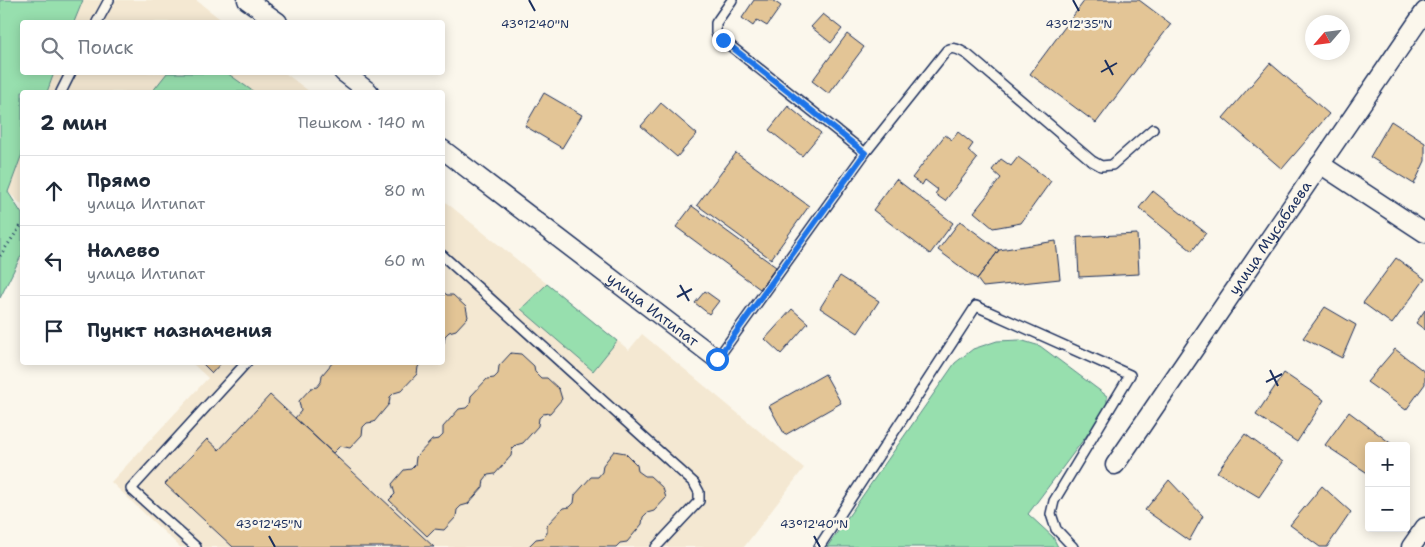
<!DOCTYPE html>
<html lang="ru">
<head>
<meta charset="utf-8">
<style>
  :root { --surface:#fff; --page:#f2f2f3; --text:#1f2937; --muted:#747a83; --line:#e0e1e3 }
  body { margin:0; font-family:"Shantell Sans",sans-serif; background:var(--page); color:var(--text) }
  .controls { position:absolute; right:15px; bottom:15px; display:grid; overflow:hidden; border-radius:5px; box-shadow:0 2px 12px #0003 }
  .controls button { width:45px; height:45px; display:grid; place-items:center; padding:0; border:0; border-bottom:1px solid var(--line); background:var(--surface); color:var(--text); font:25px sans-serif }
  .compass { position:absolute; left:1305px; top:15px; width:45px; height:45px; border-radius:50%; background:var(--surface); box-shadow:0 2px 12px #0003; rotate:242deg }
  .stop { position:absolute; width:15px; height:15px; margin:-11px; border:4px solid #1a73e8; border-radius:50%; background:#fff }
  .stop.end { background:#1a73e8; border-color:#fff; box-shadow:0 1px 5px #0008 }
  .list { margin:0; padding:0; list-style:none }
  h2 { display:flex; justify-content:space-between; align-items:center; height:65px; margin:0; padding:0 20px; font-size:21px }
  h2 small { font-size:16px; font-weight:400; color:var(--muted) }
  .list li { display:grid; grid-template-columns:32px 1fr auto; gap:15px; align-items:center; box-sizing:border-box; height:70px; padding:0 20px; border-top:1px solid var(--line) }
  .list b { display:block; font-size:19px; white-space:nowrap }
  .list p { margin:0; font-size:16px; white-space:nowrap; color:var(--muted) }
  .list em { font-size:16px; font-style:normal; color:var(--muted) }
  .icon { flex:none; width:28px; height:28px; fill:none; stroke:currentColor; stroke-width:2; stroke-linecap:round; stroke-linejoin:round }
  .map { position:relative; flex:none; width:1425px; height:547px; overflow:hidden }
  .search { position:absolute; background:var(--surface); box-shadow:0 2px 12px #0003; left:20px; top:20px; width:425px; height:55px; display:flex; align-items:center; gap:12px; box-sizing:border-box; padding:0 18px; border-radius:5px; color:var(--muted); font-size:19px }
  .panel { position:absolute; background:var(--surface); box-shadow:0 2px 12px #0003; left:20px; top:90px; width:425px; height:275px; border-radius:5px }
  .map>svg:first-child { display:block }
  .built { fill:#f4e8d2 }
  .green { fill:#97dfae; stroke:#598786 }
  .building { fill:#e3c596; stroke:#1b2f5e }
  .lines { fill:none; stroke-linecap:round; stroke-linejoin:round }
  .lane-casing { stroke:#1b2f5e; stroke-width:12 }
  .street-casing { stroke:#1b2f5e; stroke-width:21 }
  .path { stroke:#1b2f5e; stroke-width:3; stroke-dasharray:1 4; stroke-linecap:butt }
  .lane { stroke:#fbf7ec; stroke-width:9 }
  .street { stroke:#fbf7ec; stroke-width:18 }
  .route { stroke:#1a73e8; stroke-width:6 }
  .ticks { fill:none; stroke:#1b2f5e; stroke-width:2 }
  .labels { text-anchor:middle; stroke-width:5; stroke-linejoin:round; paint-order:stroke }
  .street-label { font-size:15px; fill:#1b2f5e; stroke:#fbf7ec }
  .ticks-label { font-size:12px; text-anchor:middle; fill:#1b2f5e; stroke:#fbf7ec; stroke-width:5; stroke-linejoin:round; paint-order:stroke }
</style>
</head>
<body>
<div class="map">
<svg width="1425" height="547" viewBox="0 0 1425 547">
  <rect width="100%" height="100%" fill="#fbf7ec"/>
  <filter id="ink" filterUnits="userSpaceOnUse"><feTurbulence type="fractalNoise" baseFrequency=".02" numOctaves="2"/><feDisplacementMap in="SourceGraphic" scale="10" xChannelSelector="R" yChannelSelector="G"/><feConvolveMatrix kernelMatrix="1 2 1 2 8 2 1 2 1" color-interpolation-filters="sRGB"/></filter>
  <g filter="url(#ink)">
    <path class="built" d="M79,0h117l28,22h-155z
      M46,72l239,1 25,19h-273z
      M22,136v69l-14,-13z
      M443,200l186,150 13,-16 162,134 -60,79h-564l-69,-65 97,-104 -16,-15 250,-1z"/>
    <path class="green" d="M0,0h83l-9,22h-52v50l32,1 -7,19h-25v62l-14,38 14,22v40l-22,44z
      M167,73h60l27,19h-102z
      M547,284l70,57 -24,30 -72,-62z
      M1020,340l20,6 67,50v12l-79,106 25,23 5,10h-231l128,-184 18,-14 24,-8z"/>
    <path class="building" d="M754,0h18l9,6 -14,20 -10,-6 -4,6 -11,-8z
      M1085,0h54l32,24 -75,99 -66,-49z
      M823,14l19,15 -11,14 -20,-16z
      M847,34l17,13 -35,47 -17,-13z
      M1270,63l59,51 -47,55 -59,-51z
      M544,93l38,22 -20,33 -37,-22z
      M661,103l36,31 -20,23 -36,-31z
      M788,106l33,27 -19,23 -33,-26z
      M1391,121l34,22v18l-11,23 -44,-27z
      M958,132l15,12 -5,7 9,8 -32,42 -10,-7 3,-4 -13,-10 -3,5 -10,-7 33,-43 7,5z
      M736,153l73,53 -38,53 -74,-54z
      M1018,157l33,24 -30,42 -28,5 -19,-16 27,-34 -9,-8 9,-11 10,7z
      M896,179l57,44 -23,31 -57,-44z
      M1153,191l53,42 -14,18 -53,-43z
      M692,206l84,61 -16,22 -84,-62z
      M960,221l39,29 -22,29 -39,-29z
      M1137,234l2,40 -60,3 -2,-40z
      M1056,241l4,38 -77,8 -6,-8 22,-29z
      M1396,258l29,21 -33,45 -29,-21z
      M840,276l39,25 -21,32 -38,-25z
      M442,291l5,4h6l13,12 2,10 -12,13 -7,2 -4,4 -1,7 -2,2z
      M705,291l14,10 -10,13 -14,-11z
      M1325,307l31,18 -14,33 -39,-20z
      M792,309l16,14 -27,31 -16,-15z
      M1425,310v20l-9,-7z
      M1395,349l30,23v12l-19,26 -39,-28z
      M511,353l10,1 13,12 1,6 6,6h6l12,11 3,10 -12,14 -7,1 -4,4 -1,8 -15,17 -7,2 -4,4 -1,7 -16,18 -7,1 -4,5 -1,7 -15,17 -7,2 -4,4 -1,7 -12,13 -10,-1 -7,7 -38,-36 6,-6 -3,-10 12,-14 7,-1 4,-4 1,-8 16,-17 7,-1 4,-4v-8l16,-18 7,-1 4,-4 1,-8 16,-17 7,-1 4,-4 1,-8z
      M201,362h21l-10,11z
      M333,362h89l-4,5 -1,7 -16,17 -7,2 -4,4 -1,7 -15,18 -7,1 -4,4 -1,8 -12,13 -10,-2 -7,7 -38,-35 6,-7 -2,-10 12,-13 6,-1 4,-5 1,-7z
      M1284,373l40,27 -27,42 -41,-27z
      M825,374l16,29 -56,32 -16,-29z
      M270,395l164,152h-201l-68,-63 42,-45 12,11z
      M1349,412l44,33 -24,1v28l-44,-29z
      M1245,434l38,28 -24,35 -42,-25z
      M614,451l11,2 12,12 1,6 7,5h5l13,12 3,10 -12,13 -7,2 -4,4 -1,7 -15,18 -7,1 -4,4h-88l8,-8 7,-1 4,-5v-8l16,-17 7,-1 4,-4 1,-8 16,-18h7l4,-5 1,-7z
      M1169,480l34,36 -14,25 -44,-31z
      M1322,486l29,26 -24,35h-7l-30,-22z"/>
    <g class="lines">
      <g class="lane-casing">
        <path id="lane" d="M97,22l12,-22
          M61,92l10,-20
          M865,153l82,-103c8,-4 14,1 21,5l124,106 9,5 11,-1 41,-36
          M442,255l252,228 5,9v9l-43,46
          M717,359l148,-206 -142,-113 -7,-7v-10l16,-23
          M196,547l-65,-58 116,-127
          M819,547l157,-241 154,69 -76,126 -3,13 5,15 17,18"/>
      </g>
      <g class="street-casing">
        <g id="street">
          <path d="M247,0l31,22"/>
          <path d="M343,72l26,20"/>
          <path id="s1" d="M442,149l275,210"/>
          <path d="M1320,164l105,69"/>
          <path id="s2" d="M1115,465l310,-454"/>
          <path d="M1411,547l14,-20"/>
        </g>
      </g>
      <path class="path" d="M0,256l22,-32"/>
      <use href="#lane" class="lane"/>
      <use href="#street" class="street"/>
    </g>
  </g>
  <g class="lines" filter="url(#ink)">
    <path class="route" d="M717,359l148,-206 -142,-113"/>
  </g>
  <path class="ticks" d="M529,0l6,11M1073,0l6,11M1105,60l8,15M1101,72l16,-9M680,285l9,16M677,297l15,-8M1270,370l8,16M1266,382l16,-8M269,536l6,11M814,536l6,11"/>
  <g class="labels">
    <g class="street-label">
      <text dy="5" stroke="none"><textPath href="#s2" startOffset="275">улица Мусабаева</textPath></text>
      <text dy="5" stroke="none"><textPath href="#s1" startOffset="265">улица Илтипат</textPath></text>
    </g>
  </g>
  <g class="ticks-label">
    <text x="535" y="28">43°12'40"N</text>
    <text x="1079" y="28">43°12'35"N</text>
    <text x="269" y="528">43°12'45"N</text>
    <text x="814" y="528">43°12'40"N</text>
  </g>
</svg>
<div class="controls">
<button>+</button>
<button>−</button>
</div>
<svg class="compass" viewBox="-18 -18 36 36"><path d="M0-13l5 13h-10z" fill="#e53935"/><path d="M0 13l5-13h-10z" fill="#747a83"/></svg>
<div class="stop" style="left:717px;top:359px"></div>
<div class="stop end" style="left:723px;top:40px"></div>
<div class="search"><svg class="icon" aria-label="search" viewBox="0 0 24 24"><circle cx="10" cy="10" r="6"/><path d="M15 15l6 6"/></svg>Поиск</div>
<section class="panel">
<h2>2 мин<small>Пешком · 140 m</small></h2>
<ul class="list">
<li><svg class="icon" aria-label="ahead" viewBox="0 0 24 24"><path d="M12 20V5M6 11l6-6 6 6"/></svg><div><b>Прямо</b><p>улица Илтипат</p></div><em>80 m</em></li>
<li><svg class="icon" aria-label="left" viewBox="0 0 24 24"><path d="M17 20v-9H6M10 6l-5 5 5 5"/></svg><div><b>Налево</b><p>улица Илтипат</p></div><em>60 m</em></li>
<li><svg class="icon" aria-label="arrive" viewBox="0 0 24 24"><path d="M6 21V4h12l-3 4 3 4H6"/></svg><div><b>Пункт назначения</b></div></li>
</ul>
</section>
</div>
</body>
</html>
